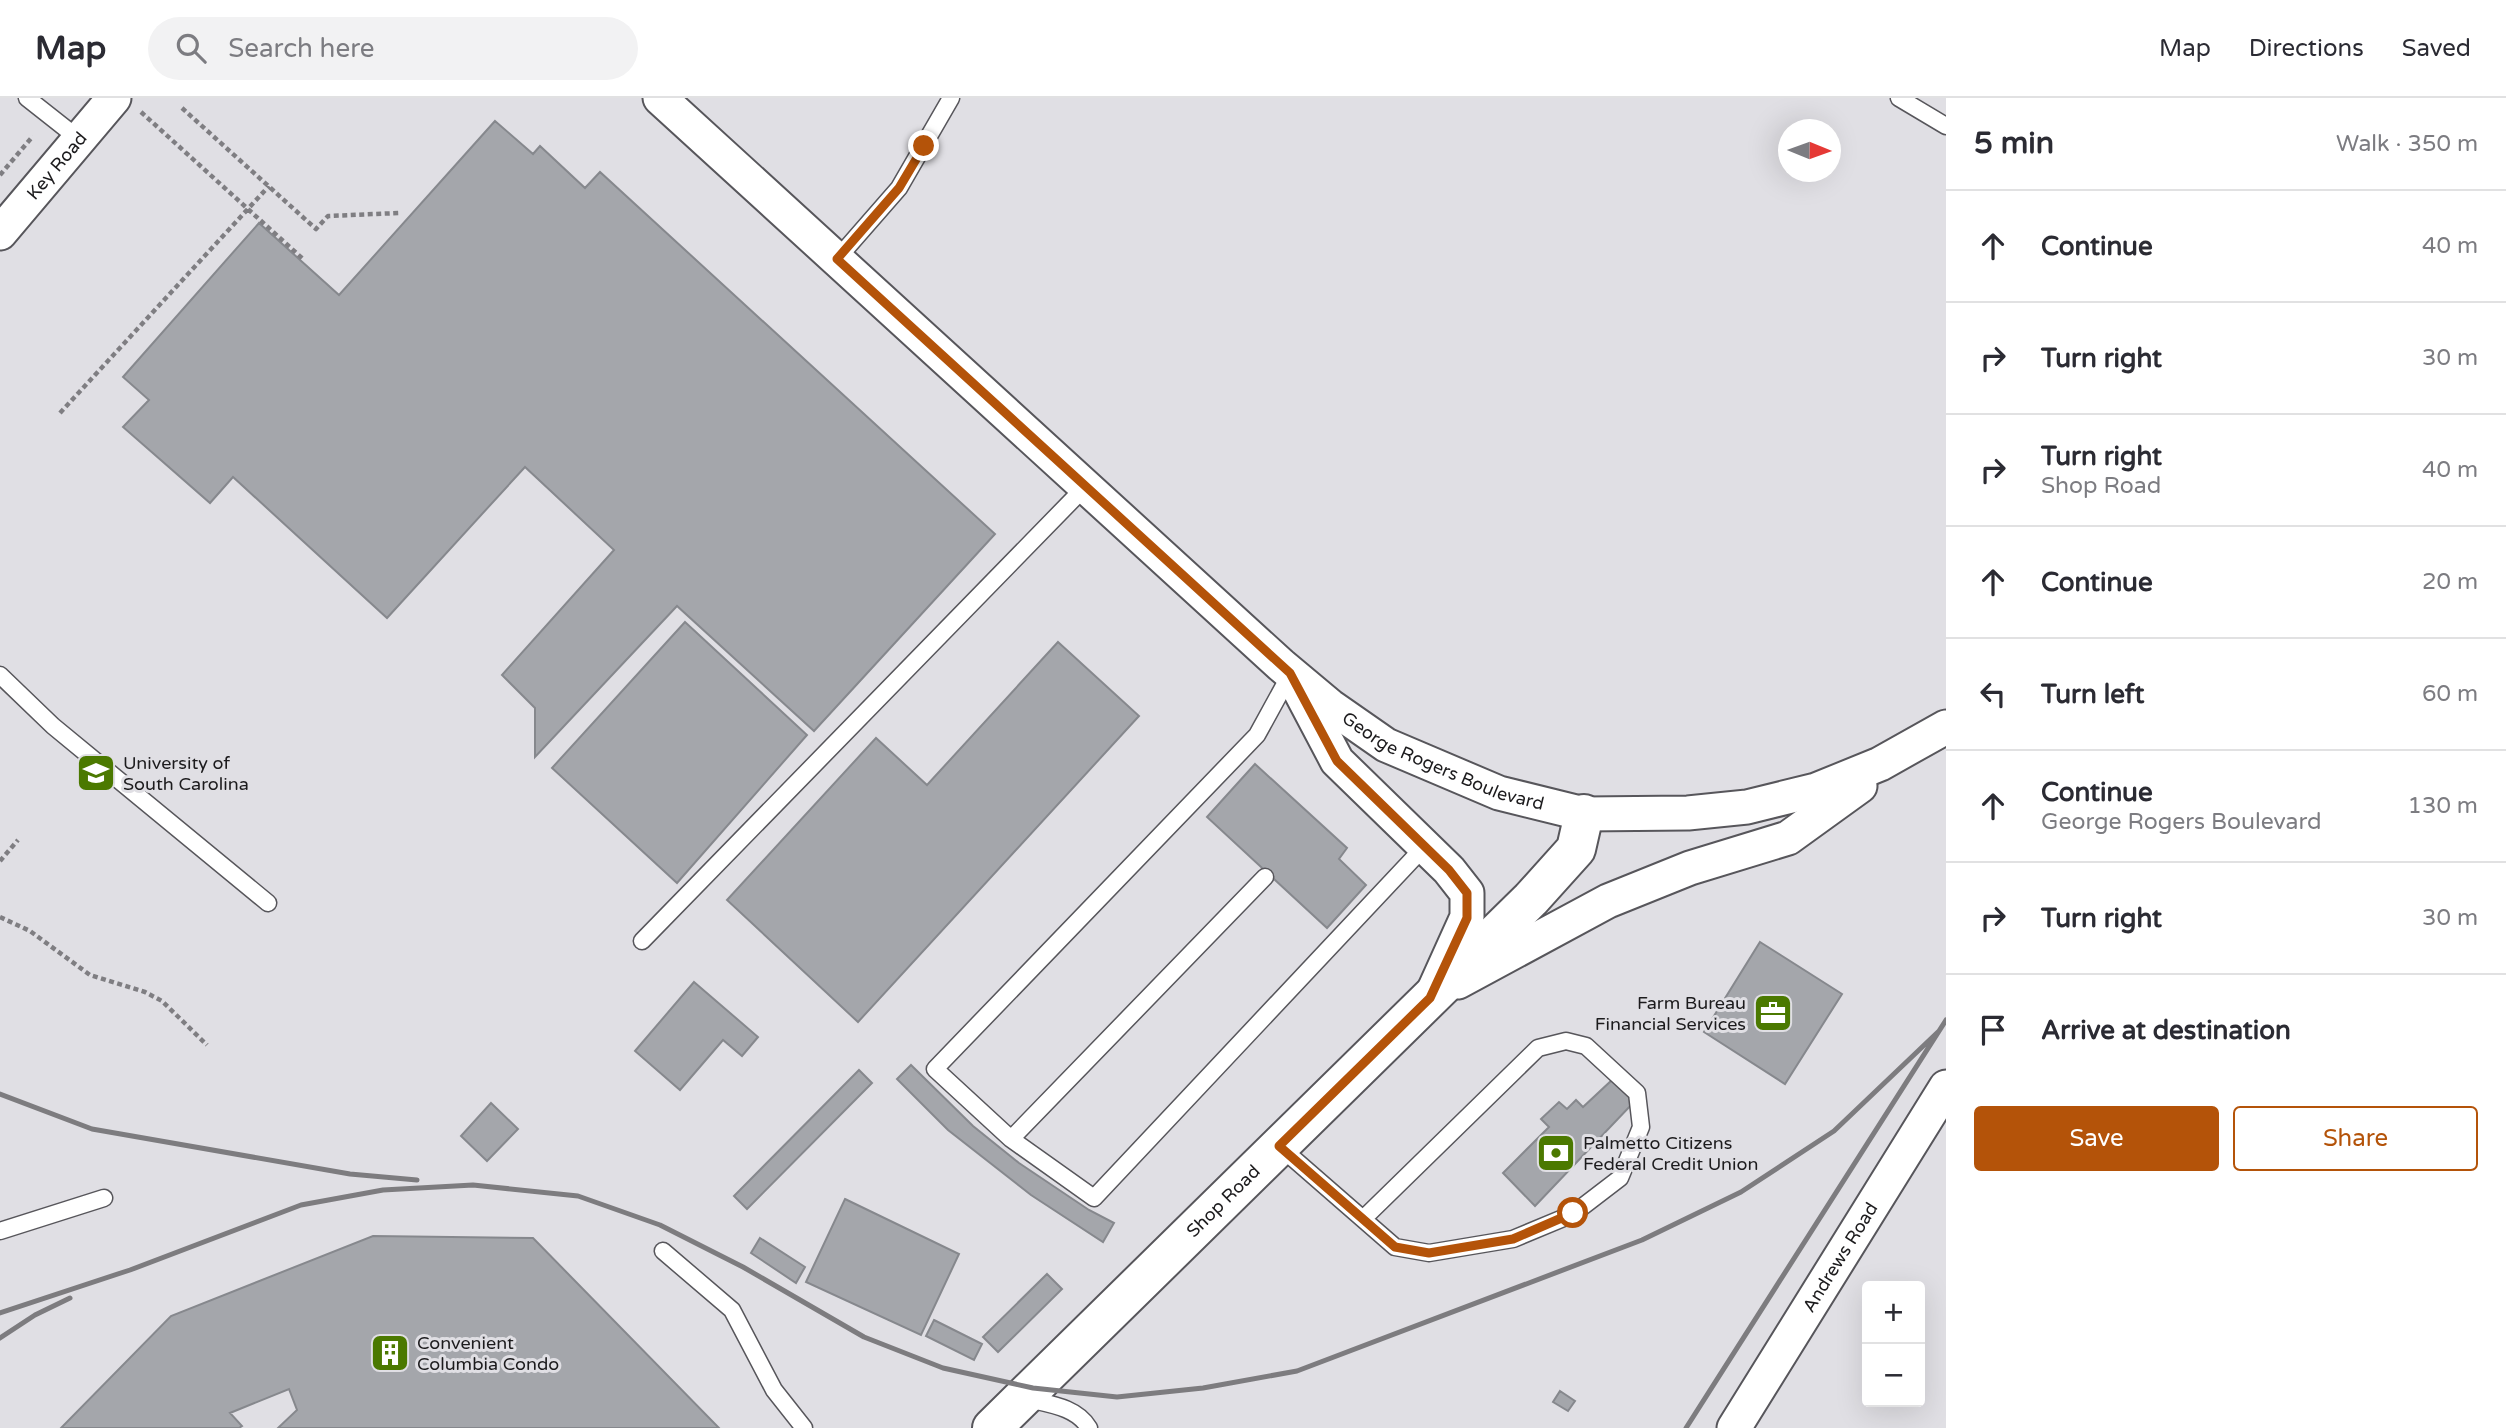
<!DOCTYPE html>
<html lang="en">
<head>
<meta charset="utf-8">
<style>
  :root { --surface:#fff; --page:#f2f2f3; --text:#2b2b33; --muted:#7c7c81; --line:#e1e1e2; --accent:#b45309 }
  body { margin:0; font-family:"Varela Round",sans-serif; background:var(--page); color:var(--text) }
  .controls { position:absolute; right:21px; bottom:21px; display:grid; overflow:hidden; border-radius:7px; box-shadow:0 7px 28px #0002 }
  .controls button { width:63px; height:63px; display:grid; place-items:center; padding:0; border:0; border-bottom:2px solid var(--line); background:var(--surface); color:var(--text); font:35px sans-serif }
  .compass { position:absolute; left:1778px; top:21px; width:63px; height:63px; border-radius:50%; background:var(--surface); box-shadow:0 7px 28px #0002; rotate:91deg }
  .stop { position:absolute; width:21px; height:21px; margin:-16px; border:5px solid #b45309; border-radius:50%; background:#fff }
  .stop.end { background:#b45309; border-color:#fff; box-shadow:0 2px 7px #0008 }
  .list { margin:0; padding:0; list-style:none }
  h2 { display:flex; justify-content:space-between; align-items:center; height:91px; margin:0; padding:0 28px; font-size:30px }
  h2 small { font-size:23px; font-weight:400; color:var(--muted) }
  .list li { display:grid; grid-template-columns:46px 1fr auto; gap:21px; align-items:center; box-sizing:border-box; height:112px; padding:0 28px; border-top:2px solid var(--line) }
  .list b { display:block; font-size:26px; white-space:nowrap }
  .list p { margin:0; font-size:23px; white-space:nowrap; color:var(--muted) }
  .list em { font-size:23px; font-style:normal; color:var(--muted) }
  .actions { display:flex; gap:14px; padding:21px 28px }
  .actions a { flex:1; padding:16px 0; border:2px solid var(--accent); border-radius:7px; text-align:center; font-size:24px; color:var(--accent) }
  .actions .main { background:var(--accent); color:#fff }
  .icon { flex:none; width:38px; height:38px; fill:none; stroke:currentColor; stroke-width:2; stroke-linecap:round; stroke-linejoin:round }
  .map { position:relative; flex:none; width:1946px; height:1330px; overflow:hidden }
  header { display:flex; align-items:center; gap:42px; box-sizing:border-box; height:98px; padding:0 35px; background:var(--surface); border-bottom:2px solid var(--line) }
  header strong { font-size:33px }
  nav { display:flex; gap:38px; margin-inline-start:auto; font-size:24px }
  .search { width:490px; height:63px; background:var(--page); display:flex; align-items:center; gap:18px; box-sizing:border-box; padding:0 24px; border-radius:38px; color:var(--muted); font-size:26px }
  main { display:flex }
  aside { flex:1; background:var(--surface) }
  .map>svg:first-child { display:block }
  .building { fill:#a4a6ab; stroke:#86888d; stroke-width:2 }
  .lines { fill:none; stroke-linecap:round; stroke-linejoin:round }
  .service-casing { stroke:#57565b; stroke-width:19 }
  .minor-casing { stroke:#57565b; stroke-width:37 }
  .tertiary-casing { stroke:#57565b; stroke-width:42 }
  .path { stroke:#7f7e82; stroke-width:4.5; stroke-dasharray:5 3.5; stroke-linecap:butt }
  .service { stroke:#fff; stroke-width:16 }
  .minor { stroke:#fff; stroke-width:33 }
  .tertiary { stroke:#fff; stroke-width:38 }
  .rail { stroke:#7d7c7f; stroke-width:5 }
  .route { stroke:#b45309; stroke-width:9 }
  .labels { text-anchor:middle; stroke-width:6; stroke-linejoin:round; paint-order:stroke }
  .street-label { font-size:18px; fill:#1c1b1d; stroke:#e0dfe4 }
  .poi-label { font-size:18px; fill:#1c1b1d; stroke:#e0dfe4; text-anchor:start }
</style>
</head>
<body>
<header>
<strong>Map</strong>
<div class="search"><svg class="icon" aria-label="search" viewBox="0 0 24 24"><circle cx="10" cy="10" r="6"/><path d="M15 15l6 6"/></svg>Search here</div>
<nav><a>Map</a><a>Directions</a><a>Saved</a></nav>
</header>
<main>
<div class="map">
<svg width="1946" height="1330" viewBox="0 0 1946 1330">
  <rect width="100%" height="100%" fill="#e0dfe4"/>
  <path class="building" d="M495,23l38,33 7,-8 45,42 15,-16 395,362 -181,197 -137,-125 -142,151v-49l-33,-33 112,-125 -89,-83 -138,151 -154,-141 -23,26 -87,-76 26,-27 -26,-23 136,-154 80,72z
    M685,524l122,113 -130,148 -125,-115z
    M1058,544l81,74 -281,306 -131,-122 149,-162 51,47z
    M1255,666l92,84 -8,11 27,26 -39,43 -120,-111z
    M1760,844l82,52 -57,90 -81,-52z
    M694,884l64,55 -16,19 -19,-16 -43,50 -45,-39z
    M911,967l62,61 46,37 70,47 25,13 -11,19 -72,-47 -83,-65 -51,-51z
    M859,972l13,13 -125,126 -13,-13z
    M1612,982l22,22 -99,104 -32,-33 46,-46 -8,-8 18,-17 8,7 9,-9 7,7z
    M491,1005l27,26 -31,32 -26,-25z
    M845,1101l114,55 -38,81 -115,-53z
    M373,1138l160,2 186,190h-441l19,-18 -8,-21 -59,24 12,13 -3,2h-178l110,-112z
    M760,1140l45,29 -9,16 -45,-30z
    M1047,1176l15,15 -64,63 -15,-15z
    M934,1222l48,24 -8,16 -48,-24z
    M1560,1293l15,10 -7,10 -15,-9z"/>
  <g class="lines">
    <g class="service-casing">
      <path id="service" d="M27,0l52,41
        M1899,0l47,28
        M837,161l62,-71 52,-90
        M1291,575l-34,62 -322,334 76,70 83,59 331,-352
        M0,577l53,51 215,177
        M642,843l444,-455
        M1011,1041l254,-262
        M1279,1048l116,101 34,6 84,-14 60,-25 47,-36 21,-51 -4,-34 -51,-47 -20,-5 -28,7 -175,171
        M0,1133l104,-33
        M663,1153l69,59 42,80 30,38
        M1024,1300c23,6 52,8 65,30"/>
    </g>
    <g class="minor-casing">
      <g id="minor">
        <path id="s1" d="M660,0l621,567 49,41 56,39 113,48 85,21 104,-1 59,-6 69,-17 64,-26 66,-37"/>
        <path id="s2" d="M0,135l114,-135"/>
        <path d="M1298,589l39,74 112,109 18,23v24l-33,73"/>
        <path d="M1458,884l150,-81 82,-33 98,-30 72,-52"/>
        <path id="s3" d="M1734,1330l212,-341"/>
      </g>
    </g>
    <g class="tertiary-casing">
      <g id="tertiary">
        <path id="s4" d="M992,1330l539,-529 45,-50 8,-35"/>
      </g>
    </g>
    <path class="path" d="M182,10l134,121 12,-13 71,-3
      M141,14l162,147
      M0,77l33,-39
      M60,315l209,-227
      M0,763l18,-21
      M0,819l30,14 60,44 55,17 17,9 45,44"/>
    <use href="#service" class="service"/>
    <use href="#minor" class="minor"/>
    <use href="#tertiary" class="tertiary"/>
    <path class="rail" d="M0,996l92,35 258,45 67,6
      M0,1215l130,-43 171,-65 82,-15 90,-5 105,11 82,29 83,42 121,70 79,31 90,20 84,9 86,-9 94,-17 345,-131 99,-48 93,-61 105,-100
      M0,1240l35,-23 35,-17
      M1686,1330l260,-408"/>
  </g>
  <g class="lines">
    <path class="route" d="M924,48l-25,42 -62,71 453,414 47,88 112,109 18,23v25l-37,80 -151,148 116,101 34,6 84,-14 60,-26"/>
  </g>
  <defs>
    <g id="university-square" transform="scale(2.0125)"><rect x="-9" y="-9" width="18" height="18" rx="4" fill="#4b7900" stroke="#e0dfe4"/><path d="M0-5L7-2L0 1L-7-2ZM-4 1L0 2.5L4 1V4Q0 6-4 4Z" fill="#fff"/></g>
    <g id="office-square" transform="scale(2.0125)"><rect x="-9" y="-9" width="18" height="18" rx="4" fill="#4b7900" stroke="#e0dfe4"/><path d="M-6-3h4V-5.5h4V-3h4V5H-6ZM-1-4.5V-3h2v-1.5ZM-6 0V1H6V0Z" fill="#fff"/></g>
    <g id="bank-square" transform="scale(2.0125)"><rect x="-9" y="-9" width="18" height="18" rx="4" fill="#4b7900" stroke="#e0dfe4"/><path d="M-6-4H6V4H-6ZM0-2.3a2.3 2.3 0 1 0 0 4.6a2.3 2.3 0 1 0 0-4.6Z" fill="#fff"/></g>
    <g id="building-square" transform="scale(2.0125)"><rect x="-9" y="-9" width="18" height="18" rx="4" fill="#4b7900" stroke="#e0dfe4"/><path d="M-4-6H4V6H1V3H-1V6H-4ZM-2.5-4.3h1.7v1.8h-1.7ZM.8-4.3h1.7v1.8H.8ZM-2.5-1h1.7V.8h-1.7ZM.8-1h1.7V.8H.8Z" fill="#fff"/></g>
  </defs>
  <g fill-rule="evenodd">
    <use href="#university-square" x="96" y="675"/>
    <use href="#office-square" x="1773" y="915"/>
    <use href="#bank-square" x="1556" y="1055"/>
    <use href="#building-square" x="390" y="1255"/>
  </g>
  <g class="labels">
    <g class="street-label">
      <text dy="6" stroke="none"><textPath href="#s2" startOffset="88">Key Road</textPath></text>
      <text dy="6" stroke="none"><textPath href="#s1" startOffset="1032">George Rogers Boulevard</textPath></text>
      <text dy="6" stroke="none"><textPath href="#s4" startOffset="324">Shop Road</textPath></text>
      <text dy="6" stroke="none"><textPath href="#s3" startOffset="201">Andrews Road</textPath></text>
    </g>
    <g class="poi-label">
      <text x="123" y="671">University of<tspan x="123" dy="21">South Carolina</tspan></text>
      <text x="1746" y="911" text-anchor="end">Farm Bureau<tspan x="1746" dy="21">Financial Services</tspan></text>
      <text x="1583" y="1051">Palmetto Citizens<tspan x="1583" dy="21">Federal Credit Union</tspan></text>
      <text x="417" y="1251">Convenient<tspan x="417" dy="21">Columbia Condo</tspan></text>
    </g>
  </g>
</svg>
<div class="controls">
<button>+</button>
<button>−</button>
</div>
<svg class="compass" viewBox="-18 -18 36 36"><path d="M0-13l5 13h-10z" fill="#e53935"/><path d="M0 13l5-13h-10z" fill="#7c7c81"/></svg>
<div class="stop" style="left:1573px;top:1115px"></div>
<div class="stop end" style="left:924px;top:48px"></div>
</div>
<aside>
<h2>5 min<small>Walk · 350 m</small></h2>
<ul class="list">
<li><svg class="icon" aria-label="ahead" viewBox="0 0 24 24"><path d="M12 20V5M6 11l6-6 6 6"/></svg><div><b>Continue</b></div><em>40 m</em></li>
<li><svg class="icon" aria-label="right" viewBox="0 0 24 24"><path d="M7 20v-9h11M14 6l5 5-5 5"/></svg><div><b>Turn right</b></div><em>30 m</em></li>
<li><svg class="icon" aria-label="right" viewBox="0 0 24 24"><path d="M7 20v-9h11M14 6l5 5-5 5"/></svg><div><b>Turn right</b><p>Shop Road</p></div><em>40 m</em></li>
<li><svg class="icon" aria-label="ahead" viewBox="0 0 24 24"><path d="M12 20V5M6 11l6-6 6 6"/></svg><div><b>Continue</b></div><em>20 m</em></li>
<li><svg class="icon" aria-label="left" viewBox="0 0 24 24"><path d="M17 20v-9H6M10 6l-5 5 5 5"/></svg><div><b>Turn left</b></div><em>60 m</em></li>
<li><svg class="icon" aria-label="ahead" viewBox="0 0 24 24"><path d="M12 20V5M6 11l6-6 6 6"/></svg><div><b>Continue</b><p>George Rogers Boulevard</p></div><em>130 m</em></li>
<li><svg class="icon" aria-label="right" viewBox="0 0 24 24"><path d="M7 20v-9h11M14 6l5 5-5 5"/></svg><div><b>Turn right</b></div><em>30 m</em></li>
<li><svg class="icon" aria-label="arrive" viewBox="0 0 24 24"><path d="M6 21V4h12l-3 4 3 4H6"/></svg><div><b>Arrive at destination</b></div></li>
</ul>
<div class="actions"><a class="main">Save</a><a>Share</a></div>
</aside>
</main>
</body>
</html>
